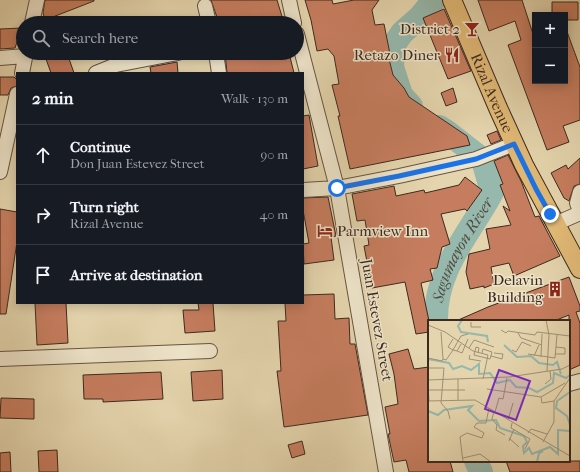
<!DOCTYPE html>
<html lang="en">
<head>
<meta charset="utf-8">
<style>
  :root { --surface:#171b24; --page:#242831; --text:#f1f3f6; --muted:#9ea1a6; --line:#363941 }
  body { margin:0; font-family:"IM FELL French Canon",serif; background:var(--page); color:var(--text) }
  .controls { position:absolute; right:12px; top:12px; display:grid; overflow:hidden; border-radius:0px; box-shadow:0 2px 10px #0003 }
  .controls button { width:36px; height:36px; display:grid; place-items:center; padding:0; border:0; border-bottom:1px solid var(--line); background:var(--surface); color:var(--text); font:20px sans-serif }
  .stop { position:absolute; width:12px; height:12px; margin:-9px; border:3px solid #1a73e8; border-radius:50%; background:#fff }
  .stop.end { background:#1a73e8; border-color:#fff; box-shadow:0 1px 4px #0008 }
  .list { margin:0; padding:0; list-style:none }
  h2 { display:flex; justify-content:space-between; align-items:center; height:52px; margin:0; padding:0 16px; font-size:17px }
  h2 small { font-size:13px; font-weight:400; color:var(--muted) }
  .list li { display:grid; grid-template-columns:26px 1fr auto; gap:12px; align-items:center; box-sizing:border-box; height:60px; padding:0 16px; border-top:1px solid var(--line) }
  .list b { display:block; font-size:15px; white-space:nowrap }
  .list p { margin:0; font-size:13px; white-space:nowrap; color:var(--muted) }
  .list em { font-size:13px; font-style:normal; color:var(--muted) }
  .icon { flex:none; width:22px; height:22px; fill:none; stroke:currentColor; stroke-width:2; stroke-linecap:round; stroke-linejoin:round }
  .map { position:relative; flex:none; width:580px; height:472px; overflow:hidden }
  .search { position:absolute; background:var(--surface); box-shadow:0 2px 10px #0003; left:16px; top:16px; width:288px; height:44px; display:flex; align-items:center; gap:10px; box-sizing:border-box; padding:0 14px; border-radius:22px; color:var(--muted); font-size:15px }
  .panel { position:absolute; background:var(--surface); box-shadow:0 2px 10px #0003; left:16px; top:72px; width:288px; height:232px; border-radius:0px }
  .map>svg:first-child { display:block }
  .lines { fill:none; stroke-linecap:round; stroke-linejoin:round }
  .river { stroke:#96b8ad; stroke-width:24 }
  .building { fill:#c67d5f; stroke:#3c2a1e }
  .minor-casing { stroke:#665542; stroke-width:16 }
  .major-casing { stroke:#3c2a1e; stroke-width:20 }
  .minor { stroke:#eee4ca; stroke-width:14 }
  .major { stroke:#e2ba77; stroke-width:18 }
  .route { stroke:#1a73e8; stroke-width:5 }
  .labels { text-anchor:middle; stroke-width:3; stroke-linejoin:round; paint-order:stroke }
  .poi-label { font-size:15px; fill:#3c2a1e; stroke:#eee4ca; text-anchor:end }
  .street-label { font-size:15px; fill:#3c2a1e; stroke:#eee4ca }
  .water-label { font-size:16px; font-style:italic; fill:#524e42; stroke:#eee4ca }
  .inset-river { fill:none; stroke:#96b8ad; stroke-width:2 }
  .inset-road { fill:none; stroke:#a19174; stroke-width:1 }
  .view { fill:#7b2cbf; fill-opacity:0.15; stroke:#7b2cbf; stroke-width:2 }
  .inset-edge { fill:none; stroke:#3c2a1e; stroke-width:2 }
</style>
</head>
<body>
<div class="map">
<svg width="580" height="472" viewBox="0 0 580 472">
  <rect width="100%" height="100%" fill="#e5d5ae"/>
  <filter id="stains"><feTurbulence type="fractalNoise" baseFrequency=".005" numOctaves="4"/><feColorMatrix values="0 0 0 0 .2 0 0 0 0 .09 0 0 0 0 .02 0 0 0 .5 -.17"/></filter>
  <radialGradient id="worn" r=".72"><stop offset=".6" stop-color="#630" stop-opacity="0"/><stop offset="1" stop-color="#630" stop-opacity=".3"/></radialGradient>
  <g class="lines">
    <g class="river">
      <path d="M411,106l-10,-11 -9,-28 1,-21 9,-13 18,-16 14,-17"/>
      <path id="s1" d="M436,321c-1,-52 33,-86 56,-129l-9,-32 -36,-28 -8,-5"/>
      <path d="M476,461l5,11"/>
    </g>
  </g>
  <path class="building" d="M45,0h49v1l-49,19 -2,-7z
    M211,0h66l7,23h-65z
    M305,0h27l1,4 21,-4h25l-7,10 3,15 9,-1 7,35h-2l4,16 11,13 5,9 58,39 3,9 -120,24 -12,-53h2l-8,-31 7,-1 -5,-28 -6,-7 -11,2 -6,-31z
    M478,0h44l13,40v41h30v-51l1,-1 14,38v53l-17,6 6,16 -22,8 -39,-105 13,-5 -6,-19 -26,10z
    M552,2h26v18h-13v-5h-13z
    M444,9l27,62 -23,8 -25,-61z
    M22,28l-7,20 -15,1v-20z
    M64,53h3l7,20h-23l-5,-14z
    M225,53h64l5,20h-67z
    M177,62l1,11h-27l-1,-6z
    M0,77h14l3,3v6l-6,2 -3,7h-8z
    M453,88l4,14 -11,4 -5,-13z
    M309,115l9,51 -15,3v-53z
    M497,131l4,9 -10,4 -4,-9z
    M508,155l13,26 14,36 4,-1 21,40 -46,20 -5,-13 -18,4 3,17 -10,4v-2l-14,3 -4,-17 3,-18 21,-5 -4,-20 25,-4 -8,-19 7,5 -10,-26 3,-1 -9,-23z
    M580,158v26l-6,2 -5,15 -5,-3 -13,-25 15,-8 2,4z
    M465,177l17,13 -15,21 -2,-2 -24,5 9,30 -8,3 -5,21 -7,1 3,11 -12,3 8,38v11l-13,2 -11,-52 -33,6 -8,-42 5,-1 -4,-25 -8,1 -5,-27 42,-8 2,10 28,-6 1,3 34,-8z
    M328,197l8,39 -5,1 3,23 -30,4 -1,-20 6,-1 -6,-33v-12z
    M0,209l17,3v30l-11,72h-6z
    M569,277l11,29v5l-4,1 4,11v42l-11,5v-55l-15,6h-98l32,-14z
    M334,294l1,25 14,-1 1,26h5l13,71 -84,12 -7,-56h4l-3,-50h8l-1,-18h18v-8z
    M35,303h31l2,40 -31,2z
    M198,303h15l2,28 -30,2 -2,-23h16z
    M408,349l6,20 15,-2v94h21l3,11h-44l-3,-12 -12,2 -6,-28h2l-5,-27 13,-3 -4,-30 -5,-20z
    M222,370l1,29 -30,2 -2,-29z
    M161,372l2,27 -60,3v-3h-19l-1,-24z
    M1,398l33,1v20l-34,-1z
    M302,441l3,13 -13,4 -4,-13z
    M57,450l1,22h-19l-1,-21z
    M10,452l1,20h-11v-19z
    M506,461h74v11h-70z"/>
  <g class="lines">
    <g class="minor-casing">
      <path id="minor" d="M289,0l5,23
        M205,6l4,17
        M32,23l5,-23
        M297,34l40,154 49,284
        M216,53l3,20
        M0,58l25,-2
        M22,73l4,-20
        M96,73l20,-8 62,-12
        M0,172l17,-78
        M303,190l34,-2 62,-12 77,-17 38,-15
        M580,192l-3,11 3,8
        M555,224l25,-11
        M0,359l210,-8
        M569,384l11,-3"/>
    </g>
    <g class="major-casing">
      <g id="major">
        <path id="s2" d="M452,0l46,108 26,57 56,104"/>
      </g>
    </g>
    <use href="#minor" class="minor"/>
    <use href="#major" class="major"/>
  </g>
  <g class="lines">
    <path class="route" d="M337,188l62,-12 77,-17 38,-15 22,45 14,25"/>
  </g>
  <defs>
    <g id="bar-bare" transform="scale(1.2)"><path d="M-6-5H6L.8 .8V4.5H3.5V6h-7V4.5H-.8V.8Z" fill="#8f2418" stroke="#eee4ca" stroke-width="2.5" paint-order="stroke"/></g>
    <g id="restaurant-bare" transform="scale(1.2)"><path d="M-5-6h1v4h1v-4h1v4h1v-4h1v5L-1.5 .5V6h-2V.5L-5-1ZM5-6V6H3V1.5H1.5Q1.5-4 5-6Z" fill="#8f2418" stroke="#eee4ca" stroke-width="2.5" paint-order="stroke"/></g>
    <g id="hotel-bare" transform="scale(1.2)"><path d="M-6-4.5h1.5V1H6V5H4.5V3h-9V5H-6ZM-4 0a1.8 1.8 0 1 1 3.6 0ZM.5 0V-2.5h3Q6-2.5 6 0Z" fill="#8f2418" stroke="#eee4ca" stroke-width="2.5" paint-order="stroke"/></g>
    <g id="building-bare" transform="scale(1.2)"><path d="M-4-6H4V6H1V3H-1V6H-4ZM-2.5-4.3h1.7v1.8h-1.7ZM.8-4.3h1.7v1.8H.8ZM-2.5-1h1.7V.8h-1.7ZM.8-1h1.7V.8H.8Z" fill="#8f2418" stroke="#eee4ca" stroke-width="2.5" paint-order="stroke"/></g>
  </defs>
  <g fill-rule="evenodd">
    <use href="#bar-bare" x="472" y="29"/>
    <use href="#restaurant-bare" x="452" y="55"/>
    <use href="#hotel-bare" x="325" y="231"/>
    <use href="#building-bare" x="555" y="289"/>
  </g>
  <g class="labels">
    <g class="poi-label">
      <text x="460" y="34">District 2</text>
      <text x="440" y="60">Retazo Diner</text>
      <text x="337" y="236" text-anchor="start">Parmview Inn</text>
      <text x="543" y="285">Delavin<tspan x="543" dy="17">Building</tspan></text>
    </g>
    <g class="street-label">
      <text dy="5" stroke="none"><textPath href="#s2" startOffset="101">Rizal Avenue</textPath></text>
      <text transform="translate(377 320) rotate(80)" y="5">Juan Estevez Street</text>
    </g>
    <g class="water-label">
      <text dy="6" stroke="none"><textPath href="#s1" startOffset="77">Sagumayon River</textPath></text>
    </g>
  </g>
  <g transform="translate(428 320)">
    <rect width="142" height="142" fill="#e5d5ae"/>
    <path class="inset-river" d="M34,0l-4,6 3,6 26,4 1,6M76,25l13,12 14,-1 8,7 14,2 4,-3 4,12M0,39l21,4 4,6 9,-3 9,4 8,-6v10l11,-1 7,10 13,-3 6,7 13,1 8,4 16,-9 1,-10 12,5 4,-3M142,72l-13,9 -1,7 11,8 3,9M0,91l10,4 6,-5 28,-4 -4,4 11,11M51,101l17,-1 4,8 24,8 3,6 -4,4 1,7 5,-5 3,6 18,-7 8,7v-24l12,1M109,142l2,-9 4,-2"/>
    <path class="inset-road" d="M118,0l3,15 -2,36M43,2v5h10M0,5l17,7 28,19 15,4 -5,24M73,10l5,3 2,-2 27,4 2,-3 33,4M13,12l2,27M90,13l3,5 21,7M25,19l-5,8 5,3 8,-14 7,-2M41,28l5,-8 20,7M84,30l4,2 6,-10 9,4M29,31l5,2 6,-14M50,33l1,-5 -3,-1 -2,8 16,4 2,-7 -9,-3 -1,4M100,34l27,4 2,-23M127,34h10v-6l-9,-1M42,35l-1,4 12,2M63,36l11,3 1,-5 -9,-1M106,36l5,-11M113,37l1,-23M0,38l14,3 1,-2M15,39l3,1 7,-10 4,1 4,-7M0,48h16l-3,35 7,8 2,8M30,59v21M0,60l81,-3 53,-8 8,-4M117,64l6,-5 -1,-8M0,65l1,16M59,69l54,8 24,-14M0,70h37M113,77l1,6 12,-2M0,81l47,-1 95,56M66,91l-2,8 5,6 -1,5 9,5M67,92l4,-14 4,1 4,-21M80,100l5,-17M84,103l-1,5 19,11 -5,10M100,113l3,-4 16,5M81,118l10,9M81,121l5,-12M115,122l11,-20v-21l16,-23M35,138l17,-4 11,8M35,142l-3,-25 7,-4 15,5 2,-5 -10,-6 3,-4h9l3,-15"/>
    <path class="view" d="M71,50l31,11 -14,39 -31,-11z"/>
    <rect width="142" height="142" class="inset-edge"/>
  </g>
  <rect width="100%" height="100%" filter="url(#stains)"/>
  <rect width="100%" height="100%" fill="url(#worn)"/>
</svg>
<div class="controls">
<button>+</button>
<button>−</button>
</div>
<div class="stop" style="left:337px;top:188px"></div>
<div class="stop end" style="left:550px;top:214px"></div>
<div class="search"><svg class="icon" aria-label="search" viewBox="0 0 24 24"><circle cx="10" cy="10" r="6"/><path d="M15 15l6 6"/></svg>Search here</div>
<section class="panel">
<h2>2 min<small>Walk · 130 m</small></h2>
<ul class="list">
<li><svg class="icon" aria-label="ahead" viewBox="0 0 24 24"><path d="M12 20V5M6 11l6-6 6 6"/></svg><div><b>Continue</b><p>Don Juan Estevez Street</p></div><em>90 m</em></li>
<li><svg class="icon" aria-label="right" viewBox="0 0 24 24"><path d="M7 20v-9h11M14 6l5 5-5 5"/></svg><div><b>Turn right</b><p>Rizal Avenue</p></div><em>40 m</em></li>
<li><svg class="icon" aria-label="arrive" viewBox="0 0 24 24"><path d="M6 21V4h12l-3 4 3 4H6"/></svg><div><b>Arrive at destination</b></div></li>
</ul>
</section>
</div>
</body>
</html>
